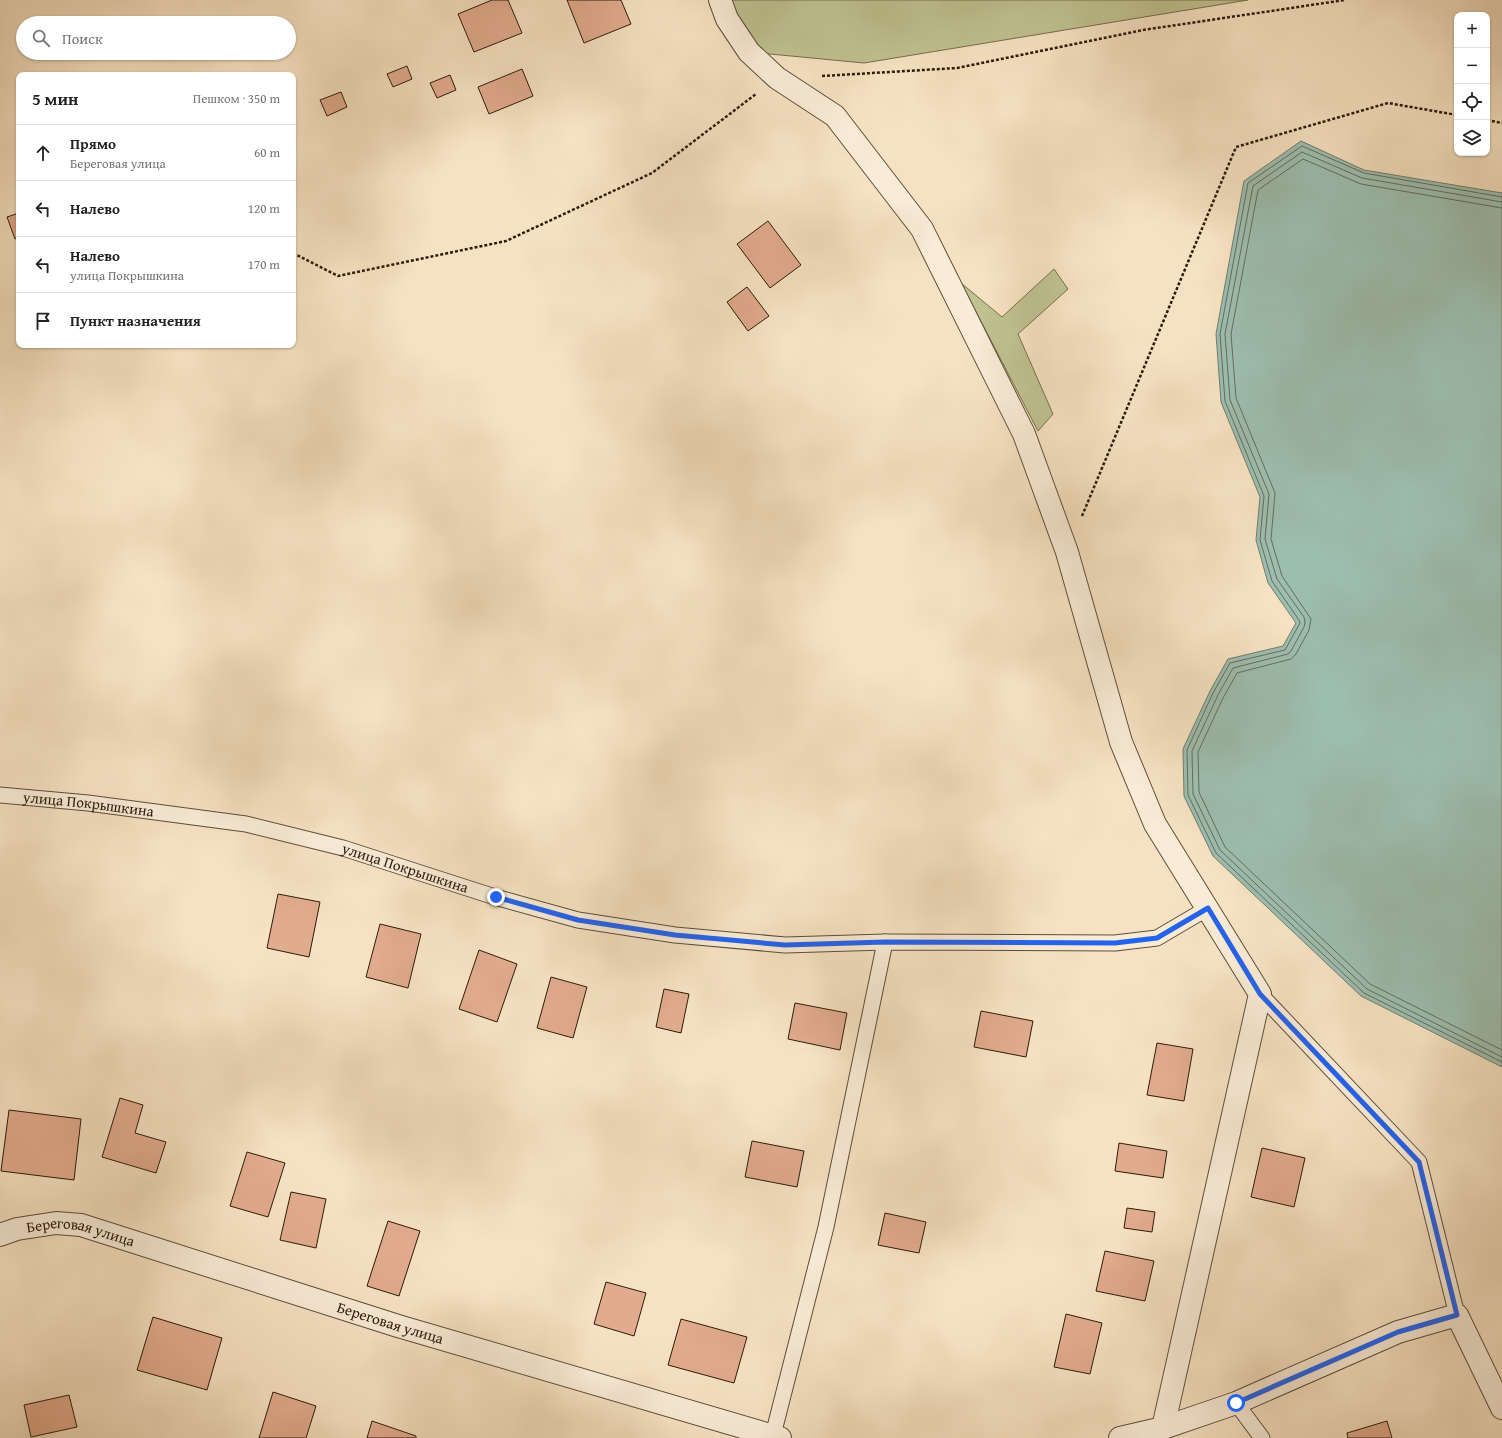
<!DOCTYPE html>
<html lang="ru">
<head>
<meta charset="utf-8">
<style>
  :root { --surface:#fff; --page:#f2f2f2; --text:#222; --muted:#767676; --line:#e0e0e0 }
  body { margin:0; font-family:"Gentium Book Plus",serif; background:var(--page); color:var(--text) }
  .controls { position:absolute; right:12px; top:12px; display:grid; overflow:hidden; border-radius:8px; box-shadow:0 1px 3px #0004 }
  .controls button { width:36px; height:36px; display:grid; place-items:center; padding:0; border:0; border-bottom:1px solid var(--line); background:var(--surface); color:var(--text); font:20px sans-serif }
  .stop { position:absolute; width:12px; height:12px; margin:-9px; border:3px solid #2563eb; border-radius:50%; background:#fff }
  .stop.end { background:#2563eb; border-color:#fff; box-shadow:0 1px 4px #0008 }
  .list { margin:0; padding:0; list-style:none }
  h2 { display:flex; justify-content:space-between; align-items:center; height:52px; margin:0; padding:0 16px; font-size:17px }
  h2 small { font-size:13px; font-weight:400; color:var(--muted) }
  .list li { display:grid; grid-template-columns:26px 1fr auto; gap:12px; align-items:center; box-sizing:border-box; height:56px; padding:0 16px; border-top:1px solid var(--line) }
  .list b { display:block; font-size:15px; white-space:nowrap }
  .list p { margin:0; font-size:13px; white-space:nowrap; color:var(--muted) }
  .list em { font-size:13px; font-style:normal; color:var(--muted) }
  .icon { flex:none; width:22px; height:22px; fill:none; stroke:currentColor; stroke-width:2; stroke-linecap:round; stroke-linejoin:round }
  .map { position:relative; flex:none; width:1502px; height:1438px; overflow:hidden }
  .search { position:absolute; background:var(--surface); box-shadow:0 1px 3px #0004; left:16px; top:16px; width:280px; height:44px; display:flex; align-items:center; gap:10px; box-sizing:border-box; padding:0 14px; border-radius:22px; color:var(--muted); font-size:15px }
  .panel { position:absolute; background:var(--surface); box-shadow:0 1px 3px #0004; left:16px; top:72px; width:280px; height:276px; border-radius:8px }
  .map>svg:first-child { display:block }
  .green { fill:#c0c291; stroke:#766e4e }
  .water { fill:#9dbeaf; stroke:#707d6e }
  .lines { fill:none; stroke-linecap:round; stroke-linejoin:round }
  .shore { stroke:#646c5e; stroke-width:1 }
  .building { fill:#e1ab8d; stroke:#2c1b0c }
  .service-casing { stroke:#5e4d3a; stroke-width:17 }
  .minor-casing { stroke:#5e4d3a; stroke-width:24 }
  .path { stroke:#2c1b0c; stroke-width:2.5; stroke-dasharray:3 2; stroke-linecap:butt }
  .service { stroke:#f9ecd7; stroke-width:15 }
  .minor { stroke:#f9ecd7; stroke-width:22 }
  .route { stroke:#2563eb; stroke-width:5 }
  .labels { text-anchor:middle; stroke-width:3.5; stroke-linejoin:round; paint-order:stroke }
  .street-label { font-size:15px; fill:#2c1b0c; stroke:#f9ecd7 }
</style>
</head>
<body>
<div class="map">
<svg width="1502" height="1438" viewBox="0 0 1502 1438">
  <rect width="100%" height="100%" fill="#f6e2c2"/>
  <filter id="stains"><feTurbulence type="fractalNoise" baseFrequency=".005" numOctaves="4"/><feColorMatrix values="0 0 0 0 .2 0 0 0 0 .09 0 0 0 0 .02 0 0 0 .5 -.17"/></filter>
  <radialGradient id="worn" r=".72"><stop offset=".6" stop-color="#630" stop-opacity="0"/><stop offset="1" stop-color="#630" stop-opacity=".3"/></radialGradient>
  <path class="green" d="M720,0h528l-384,63 -115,-11z
    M1054,269l14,20 -50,45 35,80 -15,17 -77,-148 41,34z"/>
  <path class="water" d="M1301,141l63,29 138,23v874l-141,-71 -148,-140 -29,-60 -1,-47 27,-58 18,-32 55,-13 13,-23 -28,-40 -12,-43 4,-43 -39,-95 -5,-68 28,-153z"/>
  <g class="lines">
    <path class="shore" d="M1502,197l-138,-24 -62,-27 -54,37 -28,151 5,67 39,95 -4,44 12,41 27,39 1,3 -15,27 -55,13 -17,30 -26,57 1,45 28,58 148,140 138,69
      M1502,202l-140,-24 -60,-26 -49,34 -28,148 5,66 39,94 -4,45 12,40 27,38 1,5 -1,5 -13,24 -3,3 -55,14 -15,27 -26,56 1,43 27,56 147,139 135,68
      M1502,208l-141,-24 -58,-25 -45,31 -27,144 5,64 39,95 -4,46 11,37 29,43 -2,11 -13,24 -5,5 -54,14 -14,25 -25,54 1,40 26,55 145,137 132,66"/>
  </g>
  <path class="building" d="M492,0h16l14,33 -48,19 -16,-38z
    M567,0h54l10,24 -47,19z
    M407,66l5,13 -19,8 -6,-13z
    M522,69l11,27 -44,18 -11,-27z
    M450,75l6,15 -19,8 -7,-15z
    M341,92l6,15 -20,9 -7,-16z
    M19,213v24l-4,2 -8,-22z
    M768,221l33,44 -31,23 -33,-44z
    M747,287l22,29 -21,15 -21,-29z
    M278,894l42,8 -11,55 -42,-9z
    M380,924l41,10 -13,54 -42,-11z
    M479,950l38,14 -20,58 -38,-13z
    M551,977l36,10 -14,51 -36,-10z
    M664,989l25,5 -8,39 -25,-6z
    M795,1003l52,10 -7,37 -52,-11z
    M981,1011l52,10 -7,36 -52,-10z
    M1157,1043l36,6 -9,52 -37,-6z
    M120,1098l23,7 -8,28 31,9 -10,31 -54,-16z
    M9,1110l72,9 -7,61 -73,-9z
    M752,1141l52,10 -7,36 -52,-10z
    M1119,1143l48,8 -4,27 -48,-7z
    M1262,1148l43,10 -11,49 -43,-10z
    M247,1152l38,11 -17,54 -38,-11z
    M291,1192l35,7 -10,49 -36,-8z
    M1127,1208l28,4 -3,20 -28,-4z
    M885,1213l41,9 -7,31 -41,-8z
    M388,1221l32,10 -21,65 -32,-10z
    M1105,1251l49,10 -9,40 -49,-10z
    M606,1282l40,11 -12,43 -40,-12z
    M1066,1314l36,9 -12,51 -36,-7z
    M153,1317l69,21 -15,52 -70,-20z
    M681,1319l66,18 -13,46 -66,-18z
    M273,1392l43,14 -10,32h-47z
    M69,1395l8,32 -46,10 -7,-32z
    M372,1421l44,15v2h-49z
    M1387,1421l5,17h-44l-1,-5z"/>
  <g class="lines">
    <g class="service-casing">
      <g id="service">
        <path id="s1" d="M0,795l88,8 158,21 97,24 152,49 83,23 97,15 110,10 100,-3 230,1 42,-5 51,-30"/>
        <path d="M1260,994l159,168 38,153"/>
        <path d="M1236,1403l26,35"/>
        <path d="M773,1435l53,-208 59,-285"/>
      </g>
    </g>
    <g class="minor-casing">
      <g id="minor">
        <path d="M720,0l7,19 22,33 28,26 58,38 87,113 102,205 43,118 54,190 34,82 105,170 -97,434"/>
        <path id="s2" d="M0,1235l17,-6 39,-6 25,2 317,101 382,112"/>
        <path d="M1120,1438l43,-10 73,-25 162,-71 59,-17 45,93"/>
      </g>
    </g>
    <path class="path" d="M822,76l135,-8 186,-38 202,-30
      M1487,120l15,3
      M293,253l45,23 168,-35 146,-68 104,-79
      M1082,516l154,-369 152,-44 69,12"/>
    <use href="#service" class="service"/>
    <use href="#minor" class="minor"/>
  </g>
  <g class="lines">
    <path class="route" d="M496,897l82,23 97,15 110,10 100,-3 230,1 42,-5 51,-30 52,86 159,168 38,153 -59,17 -162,71"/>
  </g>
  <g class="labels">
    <g class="street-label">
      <text dy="5" stroke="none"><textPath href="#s1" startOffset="89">улица Покрышкина</textPath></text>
      <text dy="5" stroke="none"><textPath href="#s1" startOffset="413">улица Покрышкина</textPath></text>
      <text dy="5" stroke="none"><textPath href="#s2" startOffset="83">Береговая улица</textPath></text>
      <text dy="5" stroke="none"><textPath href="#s2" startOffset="407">Береговая улица</textPath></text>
    </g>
  </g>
  <rect width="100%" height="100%" filter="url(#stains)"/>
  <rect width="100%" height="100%" fill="url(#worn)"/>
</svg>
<div class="controls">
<button>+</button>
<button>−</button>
<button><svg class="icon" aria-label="locate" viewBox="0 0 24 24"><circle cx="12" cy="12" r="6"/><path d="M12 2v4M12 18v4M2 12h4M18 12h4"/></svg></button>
<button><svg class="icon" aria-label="layers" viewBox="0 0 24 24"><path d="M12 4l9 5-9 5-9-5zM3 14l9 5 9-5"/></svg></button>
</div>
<div class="stop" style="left:1236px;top:1403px"></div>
<div class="stop end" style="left:496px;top:897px"></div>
<div class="search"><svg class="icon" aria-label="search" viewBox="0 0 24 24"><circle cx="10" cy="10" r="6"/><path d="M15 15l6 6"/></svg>Поиск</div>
<section class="panel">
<h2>5 мин<small>Пешком · 350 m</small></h2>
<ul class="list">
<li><svg class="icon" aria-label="ahead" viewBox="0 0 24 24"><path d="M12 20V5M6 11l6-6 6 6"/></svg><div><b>Прямо</b><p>Береговая улица</p></div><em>60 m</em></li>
<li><svg class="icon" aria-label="left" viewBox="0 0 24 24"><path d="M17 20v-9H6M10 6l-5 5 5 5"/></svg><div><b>Налево</b></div><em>120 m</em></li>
<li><svg class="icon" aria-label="left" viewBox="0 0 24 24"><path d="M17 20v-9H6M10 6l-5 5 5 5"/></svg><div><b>Налево</b><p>улица Покрышкина</p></div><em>170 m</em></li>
<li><svg class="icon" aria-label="arrive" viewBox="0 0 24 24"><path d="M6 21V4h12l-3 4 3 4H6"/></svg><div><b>Пункт назначения</b></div></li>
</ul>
</section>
</div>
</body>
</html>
